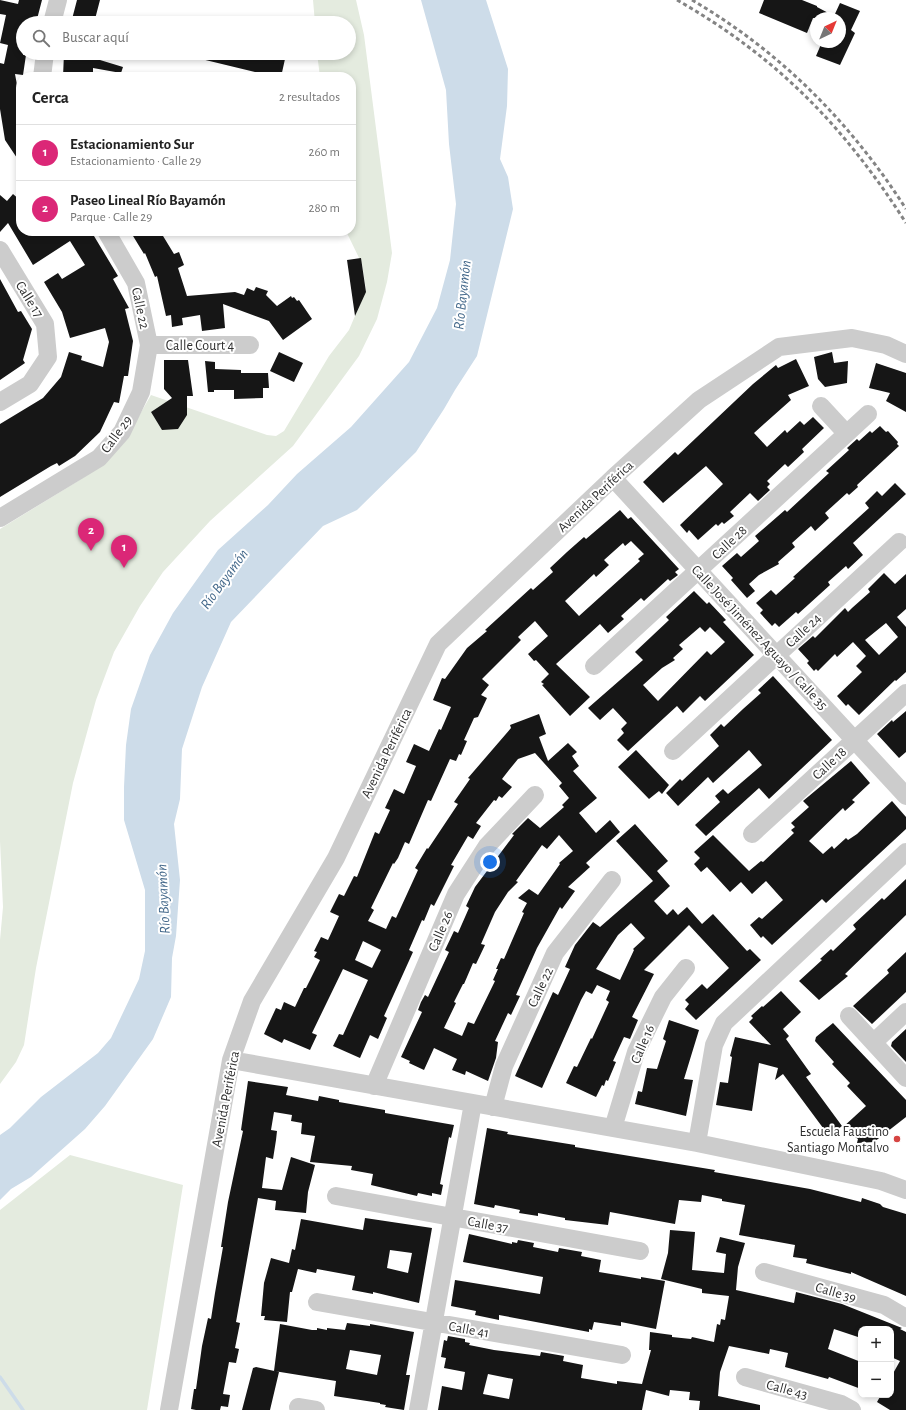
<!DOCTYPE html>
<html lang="es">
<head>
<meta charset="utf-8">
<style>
  :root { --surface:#fff; --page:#f2f2f2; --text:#222; --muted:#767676; --line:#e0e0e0; --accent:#db2777 }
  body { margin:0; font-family:"Alegreya Sans",sans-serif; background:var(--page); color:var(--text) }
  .controls { position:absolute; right:12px; bottom:12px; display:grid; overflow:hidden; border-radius:8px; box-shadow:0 2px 6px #0003 }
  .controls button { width:36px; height:36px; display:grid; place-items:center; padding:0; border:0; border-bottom:1px solid var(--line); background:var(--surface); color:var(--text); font:20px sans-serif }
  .compass { position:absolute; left:810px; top:12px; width:36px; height:36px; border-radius:50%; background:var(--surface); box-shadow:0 2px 6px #0003; rotate:43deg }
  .you { position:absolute; left:490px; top:862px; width:14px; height:14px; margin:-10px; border:3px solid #fff; border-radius:50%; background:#1a73e8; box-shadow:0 0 0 6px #1a73e833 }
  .badge { display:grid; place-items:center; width:26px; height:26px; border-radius:50%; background:var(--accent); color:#fff; font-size:13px; font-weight:700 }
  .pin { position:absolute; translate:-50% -33px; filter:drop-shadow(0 1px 2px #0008) }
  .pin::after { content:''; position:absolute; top:21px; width:14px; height:12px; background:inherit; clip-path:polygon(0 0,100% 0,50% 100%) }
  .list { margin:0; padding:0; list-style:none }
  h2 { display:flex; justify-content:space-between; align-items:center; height:52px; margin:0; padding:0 16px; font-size:17px }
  h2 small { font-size:13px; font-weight:400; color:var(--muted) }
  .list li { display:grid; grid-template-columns:26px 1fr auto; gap:12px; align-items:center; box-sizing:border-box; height:56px; padding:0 16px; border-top:1px solid var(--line) }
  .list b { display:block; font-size:15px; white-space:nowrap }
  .list p { margin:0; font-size:13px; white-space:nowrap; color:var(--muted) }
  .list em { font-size:13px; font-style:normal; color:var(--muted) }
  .icon { flex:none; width:22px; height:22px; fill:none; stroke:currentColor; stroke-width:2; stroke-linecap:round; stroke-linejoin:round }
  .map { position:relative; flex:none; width:906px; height:1410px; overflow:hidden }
  .search { position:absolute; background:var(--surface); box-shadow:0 2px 6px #0003; left:16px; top:16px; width:340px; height:44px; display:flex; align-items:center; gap:10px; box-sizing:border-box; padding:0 14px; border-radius:22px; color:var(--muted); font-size:15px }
  .panel { position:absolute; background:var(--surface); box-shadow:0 2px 6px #0003; left:16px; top:72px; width:340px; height:164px; border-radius:16px }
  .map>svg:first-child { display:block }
  .green { fill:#e4ebdf }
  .water { fill:#cddce9 }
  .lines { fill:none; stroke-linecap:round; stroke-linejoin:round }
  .stream { stroke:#cddce9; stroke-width:3.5 }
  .building { fill:#161616; fill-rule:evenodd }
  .minor { stroke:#ccc; stroke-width:18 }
  .rail { stroke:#848484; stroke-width:3; stroke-dasharray:4 3; stroke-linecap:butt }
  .poi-dot { fill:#d64442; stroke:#fff; stroke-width:1.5 }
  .labels { text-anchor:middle; stroke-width:4; stroke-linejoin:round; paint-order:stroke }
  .street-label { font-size:14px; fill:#2f2f2f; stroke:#fff }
  .poi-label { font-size:14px; fill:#2f2f2f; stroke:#fff; text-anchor:end }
  .water-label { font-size:15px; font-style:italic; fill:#44698b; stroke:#fff }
</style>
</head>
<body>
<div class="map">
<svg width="906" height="1410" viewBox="0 0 906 1410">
  <rect width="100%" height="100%" fill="#fff"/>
  <path class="green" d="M313,0h43l8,35 28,218 -5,29 -10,37 -18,37 -66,90 -83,75 -47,51 -23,34 -26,46 -18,48 -23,83 -37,185 -12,77 -8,17 -16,22v-144l3,-33 -3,-66v-312l78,-48 31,-22 16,-19 26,-45 116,40 9,1 8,-5 45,-75 20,-26 17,-40 -4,-26 -16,-33h5v-154h-31l-3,-24h32v-30h-34z
    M70,1155l113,30 -36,225h-147v-200z"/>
  <path class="water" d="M421,0h65l22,69 -1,37 -7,53 8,18 5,32 -36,147 -22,34 -11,19 -28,43 -59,58 -34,16 -92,96 -29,65 -20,62 -2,50 -6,25 6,56 -4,56 -4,22 -1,39 -18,42 -48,67 -20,23 -54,48 -20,12 -11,11v-65l10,-7 31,-31 57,-44 13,-15 28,-59 6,-28v-61l-21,-70v-33l2,-42 5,-36 19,-54 23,-42 45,-63 50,-45 29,-31 54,-47 58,-65 28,-54 13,-48 6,-56 -7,-60 -3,-54z"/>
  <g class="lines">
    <path class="stream" d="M0,1377l23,33"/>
  </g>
  <path class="building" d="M0,0l18,4 1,-4h23l-6,23h-13v32h3l-3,20 -8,-1 4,22h2v68l-16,-24 -5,-31v-46l4,1 4,-19 -8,-2 6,-28 -6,-1z
    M77,0h23l-6,23h-23z
    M764,0h38l15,6v1l17,9 6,-13 20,8 -9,19 4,3 -15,32 -24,-9 6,-14h18v-24h-27l-6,15 -48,-20z
    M64,53h30l8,2 -2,5 23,7 -2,6 -28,-5v9h-30z
    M193,53h68l24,6 -4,18h-5l-83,-20z
    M13,194l8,7v30h34l4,4 -2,-4h34l27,45 -5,3 16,29 -4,1 8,32 -5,35h-4l-5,27 -5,-1 -14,30 -25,24 -16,10 -2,-3 -6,3 -51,31v-73l43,-26 18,-21 8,-25 13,4 -1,4 22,7 6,-25 -4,-14 -35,10 -8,-26 -18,-30 14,-9 4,6 23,-14 -15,-24 -37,24 -25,-42 -8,9v-37l7,6z
    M130,231h30l14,23 5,-2 5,13 -6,3 9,28 48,-4 9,3 3,-7 7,3 2,-4 12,4 -2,4 11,11 14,-10 1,2 2,-1 3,4 2,-1 13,19 -29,21 -14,-19 -46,-17 2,24 -23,3 -2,-16 -18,3 1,7 -11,2 -1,-12 -5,1 -9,-40 -2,1 -10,-24 -1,1z
    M361,258l5,34 -11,24 -8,-56z
    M0,279l18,33 3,-1 11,18 -9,31 2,3 -25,17z
    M279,352l24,11 -9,19 -24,-11z
    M832,352l2,11 14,-2 -1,22 -22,4 -7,-8 -4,-22z
    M796,359l13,27 -21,9 3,5 -37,33 13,14 18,-17 2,3 13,-12 4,4 9,-8 11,11 -22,21 2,3 -16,15 -3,-3 -18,17 3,3 -3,3 3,3 -12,11 -8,-8 -20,19 4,4 -10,8 -2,-2 -4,4 -2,-2 -18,16 -9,-10 -2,3 -7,-8 43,-41 -17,-18 -43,37 -20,-21 32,-30 3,3 75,-71 23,-19 2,3z
    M164,360h24l5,36h-6v19l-9,14 -16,1 -11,-18 21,-14 -8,-9z
    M205,361l10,1v7l26,1v3h27l1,15h-6v10l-29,1v-9h-20v2h-6z
    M876,363l30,10v39l-20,-11 4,-8 -21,-5z
    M880,426l6,6 2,-1 10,11 -1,2 2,2 -42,39 1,2 -9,8 -2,-2 -22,20 4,5 -14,13 -4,-5 -19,17 3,4 -17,15 1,2 -20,11 -10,9 6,7 -8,7 -16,-18 2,-2 -11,-12 15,-13 4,4 18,-16 -4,-5 30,-26 2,2 42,-39 -3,-2 23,-21 -2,-2 10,-9 2,2 11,-10 2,2z
    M895,483l11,11 -53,49 10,12 -15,14 -2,-3 -18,16 2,3 -32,29 -2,-2 -17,15 -4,-4 -3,3 -12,-13 3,-3 -7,-7 15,-13 5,5 19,-17 -2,-1 76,-69 -4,-5 12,-12 5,5z
    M620,510l8,9 3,-2 48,52 -4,3 3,3 -8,6 -2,-2 -24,22 -3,-3 -20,18 3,3 -16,14 -8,-9 -44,40 34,33 -20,19 -28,-31 2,-1 -3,-2 8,-8 -13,-14 -2,1 -6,-7 20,-18 -13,-15 -17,16 3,3 -39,39 7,6 -8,10 6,3 -9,19 -4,1 -10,22 3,1 -6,14 -2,-1 -3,7 -6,-2 -19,42 -3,-1 -19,44 -4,-2 -7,16 -4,6 -1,-1 -22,45 3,2 -6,11 18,8 6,-13 4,2 22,-48 -3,-2 12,-20 1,1 30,-45 -4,-2 16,-23 -2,-1 43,-50 -1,-3 29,-11 7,20 -7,3 9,24 20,-18 9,9 -5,4 7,10 -6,5 24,27 -18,15 17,20 14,-13 10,12 -34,31 4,4 -22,20 7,4 -13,18 -2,-2 -23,41 -21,47 4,1 -9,19 -3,-2 -13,28 3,1 -2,16 -8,23 -22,-10 -1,4 -13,-5 5,-11 -23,-11 -10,22 -15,-7 1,-2 -9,-4 21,-45 -4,-2 3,-8 4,-7 3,2 21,-45 -4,-2 9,-19 4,2 11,-25 -3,-2 9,-19 39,-52 -2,-1 16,-16 12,10 24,-21 -2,-2 7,-7 -10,-12 3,-3 -27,-30 -17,6 -9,11 -7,9 10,8 -10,11 -3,-2 -3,5 -2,-1 -18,23 5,3 -8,13 -5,-3 -17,29 3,1 -20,40 -3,-2 -7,17 -2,-1 -13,30 4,2 -29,64 3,2 -9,21 -8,-4 -10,23 -27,-12 6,-12 4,1 25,-55 -25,-11 -31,64 5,2 -7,15 -26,-11 -2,4 -18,-9 12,-26 5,2 3,-8 11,5 9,-19h2l14,-28 -6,-3 3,-5 -3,-1 7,-14 7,3 11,-24 -9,-4 9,-18 5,2 10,-20 3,1 18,-45 4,2 11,-24 -5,-2 9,-19 10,5 12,-28 -10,-4 8,-18 15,7 10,-22 2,1 10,-23 -18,-7 9,-22 3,1 22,-31 20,-17 -2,-1 46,-42 2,2 20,-18 -3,-4 17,-16 17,-15 2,2zM631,541l13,13 -6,5 2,2 -61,55 -14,-15 29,-27 2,3 13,-12 -5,-5 19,-17 2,3zM559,835l14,16 -14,12 1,1 -22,31 -9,-6 -11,9 9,5 -5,9 2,1 -20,46 -3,-1 -5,11h2l-5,11 2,1 -21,43 -6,-2 -6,14 -18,-8 12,-25 -2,-1 9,-18h1l9,-21 3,1 9,-19 -4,-1 14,-32 13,-20 10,-10 -2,-1 26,-36 5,4zM363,941l18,9 -9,18 -17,-8z
    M884,573l11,11 11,-10v35l-9,8 9,10v45l-10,9 -1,-1 -36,35 -11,-11 -2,2 -9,-10 25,-24 -6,-6 10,-10 -13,-14 -16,15 -2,-3 -17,17 -2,-2 -2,2 -7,-8 2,-2 -11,-12 15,-13 2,2 30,-30 3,4 4,-4 18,-16 -2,-3zM886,623l12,14 -19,18 -14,-15z
    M694,591l13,13 2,-2 17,18 -3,2 31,33 -49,46 -5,-5 -17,17 -6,-7 -49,45 -11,-11 7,-7 -3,-4 6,-6 -14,-15 -13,12 -12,-12 55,-48 -8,-8 34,-32 -3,-3zM700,627l5,5 5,-5 15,15 -14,13 -4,-4 -49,50 -15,-16 19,-17 13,-8 -2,-2 10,-9 -4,-4z
    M773,676l59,64 -63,59 -10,-11 -53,48 -11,-11 25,-23 -5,-6 8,-7 5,5 34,-29 -13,-15 -36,33 -5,-6 -30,29 -12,-13 14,-14 2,2 37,-35 -9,-11 11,-11 3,3 19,-18 18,-16 -3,-3z
    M906,711v41l-7,6 -22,-24 15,-14 1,2z
    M636,750l33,35 -7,9 -3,-3 -10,8 -31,-32z
    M851,761l19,22 -18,17 3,2 -10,9 -2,-3 -34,33 14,13 9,-8 2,3 12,-11 2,2 9,-6 35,-33 14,16v12l-80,74 -4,-4 -50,46 -9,-9 -2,2 -11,-13 9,-8 3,2 21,-19 -17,-19 -14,13 -11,-12 -11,10 -23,-25 -6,5 -7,-8 6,-6 -6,-6 19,-17 36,36 12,-10 2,1 31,-29 -3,-3 4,-3 -4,-4 18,-16 -6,-6z
    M635,824l33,37 -11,10 13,15 -16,15 13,14 6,-6 5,6 9,-8 15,17 11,-10 34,37 3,-2 11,11 -65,60 -11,-11 4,-5 -4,-4 17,-16 5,5 22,-21 -40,-43 -45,45 10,4 -22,43 6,3 -8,19 -6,-2 -11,24 3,1 -8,19 -2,-1 -2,6 -2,-1 -6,12 -30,-14 8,-17 3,1 14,-29 1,1 17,-37 -3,-2 4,-9 -13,-6 -5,9 -6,-3 -5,9 -39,88 -27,-12 38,-84 5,3 12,-26 -5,-2 10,-22 18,-23 7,5 53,-46 -37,-40zM631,923l14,15 -12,11 1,1 -14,30 -24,-11 22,-34z
    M906,879v36l-61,59 3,2 -29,24 -20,-19 23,-21 -2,-1 11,-10 2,2 23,-22 -3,-4 29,-27 2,2z
    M906,952v40l-34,32 -19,-18 36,-33 -2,-3z
    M781,991l20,21 -18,17 6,7 -3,3 25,35 -5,3 36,49 -13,10 -46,-62 -8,6 3,-12 -19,-5 -7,48 -36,-6 4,-23 8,1 4,-26 -2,-1 5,-19 36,8 -22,-23 4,-4 -2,-2 11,-10 1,1z
    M669,1020l30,10 -15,49 9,1 -7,36 -51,-12 3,-13 4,1 5,-24 10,1 9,-28 -3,-2z
    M833,1023l73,77v17l-32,25 -17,1 1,-4 -16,-11 24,-22 -19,-20 3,-3 -18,-19 2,-2 -19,-21 1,-4z
    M906,1029v33l-15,-16 1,-4z
    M248,1081l40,6 -2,8 32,6 1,-5 20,4v2l46,8v3l69,12 -3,13 -2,-1 -9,47 3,1 -2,10 -9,-2v3l-14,-3 -1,3 -46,-11 2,-11 -22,-4 1,-4 -42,-4 5,-26 -14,-2 1,-11 -11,-2 1,-6 -18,-3 -3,18 6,1 -1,9 -3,19 -7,-2 -4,31 20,2 9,-33 24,8 -7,27 -2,21 -31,-3 1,-9 -18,-3 -22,124 4,1 -5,25 4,1 -3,14 -7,-1 -6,32 7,1 -2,12 -7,-1 -1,4h-24l-5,-1 3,-20h2l6,-43 6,-28 3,1 4,-26 8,-46h-2l7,-45 15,-71 -2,-1z
    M487,1128l21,4 -1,2 68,11v2l140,23 -1,2 96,17 51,13 1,-4 18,6 3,3 23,7v82l-55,-24v2l-21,-5 -24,-6 1,-4 -14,-2 2,-12 -56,-10 6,-30 -23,-4v-2l-20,-4 -1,7 -22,-2 -4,24 -65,-12 -2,13 -43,-5v-2l-27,-5v3l-19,-3 1,-3 -25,-5 -1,3 -20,-4z
    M365,1218l67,10 -13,75 -46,-11v2l-21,-4 3,-14 -38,-7 -1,4 -18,-4 -6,23h-2l-3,30 -23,-2 1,-4h-4l3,-33 7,-25 18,5 3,-14 3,1 6,-31 62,11zM390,1250l22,3 -4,20 -21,-5z
    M670,1230l25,2 -3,38 32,3 2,-19 -10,-2 4,-15 25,6 -7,24 -2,23 58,13 2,-11 46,12 60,24 -2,1 6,3v78h-16l-13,-8 4,-7h10v-18l9,-16 -9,-4v-28h-30v9l-27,-9 -6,20 33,13v27l-32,-12 -1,2 -43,-12 3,-14 -18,-4 -1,5 -40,-8 -9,26 -2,24 42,9v5h-61l1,-9 -11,-1 1,-8 -20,-2 -1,6 -23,-6 -4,20h-204l4,-24 20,4 3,-18 -21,-4 2,-10 -5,-1 3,-17 3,1 1,-5 17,3v3l5,1 -1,2 25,5 46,6 1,-4 23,4 -1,5 20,4 -2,13 36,6v-3l25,3 9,-34h-2l1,-18 22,3v2l19,2 1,-2 22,5 3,-18 3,1 1,-6 4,1 4,-24 -27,-3v-4l-41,-10 7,-26zM488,1374l25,5 -4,20 -26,-5z
    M469,1234l43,10v-2l5,1 1,-3 16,3 -1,4 25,5 1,-4 23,4 -1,4 20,4 -2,12 42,7v-2l24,4 -9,48 -35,-7v4l-27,-4 -2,8 -3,-1v3l-90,-17v5l-24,-5 1,-4 -25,-5 4,-26 85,14 3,-17 -80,-15z
    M347,1323l23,3v-2l44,8 -8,43h4l-6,35 -19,-3 1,-2 -6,-1v-1l-46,-7 2,-15 -62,-10 6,-47 32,6h5v-2l10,2v-2l18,2zM350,1350l31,5 -4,20 -31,-6z
    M256,1367l23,5 -9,38h-28l11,-42z"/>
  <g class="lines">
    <path class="minor" d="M52,23l6,-23
      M42,77l3,-24
      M0,250l45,74 3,33 -18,27 -30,18
      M149,345h101
      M821,406l25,27
      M613,478l293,318
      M0,518l99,-60 23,-26 19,-40 8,-47 -13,-62 -30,-52
      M594,666l274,-252
      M673,751l226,-209
      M752,834l154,-141
      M849,1016l57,62
      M874,1042l32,-30
      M231,1060l466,83 184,38 25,9
      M374,1086l82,-192 31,-48 48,-51
      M493,1107l11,-41 51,-113 57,-73
      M613,1128l23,-76 27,-55 23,-29
      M697,1143l17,-98 10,-22 182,-171
      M336,1196l304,55
      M764,1272l120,33 22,13
      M317,1302l305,53
      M745,1377l96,27 11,6
      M298,1407l18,3
      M169,1410l62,-350 21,-59 84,-143 102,-214 175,-166 86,-78 80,-53 73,-9 34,7 20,9
      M418,1410l55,-307"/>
    <path class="rail" d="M677,0c100,57 167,126 229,223
      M692,0c89,52 159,123 214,209"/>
  </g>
  <circle class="poi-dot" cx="897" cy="1139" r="4"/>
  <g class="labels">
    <g class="street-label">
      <text transform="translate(30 299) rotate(58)" y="5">Calle 17</text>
      <text transform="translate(141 308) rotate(78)" y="5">Calle 22</text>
      <text x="200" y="350">Calle Court 4</text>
      <text transform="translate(116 434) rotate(-54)" y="5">Calle 29</text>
      <text transform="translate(595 496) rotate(-43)" y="5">Avenida Periférica</text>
      <text transform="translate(729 542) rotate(-43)" y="5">Calle 28</text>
      <text transform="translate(803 630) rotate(-43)" y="5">Calle 24</text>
      <text transform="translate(760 637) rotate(47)" y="5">Calle José Jiménez Aguayo / Calle 35</text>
      <text transform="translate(386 753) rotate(-64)" y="5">Avenida Periférica</text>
      <text transform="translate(829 763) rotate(-43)" y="5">Calle 18</text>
      <text transform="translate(440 931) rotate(-67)" y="5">Calle 26</text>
      <text transform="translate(540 987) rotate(-65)" y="5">Calle 22</text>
      <text transform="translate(642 1044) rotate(-67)" y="5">Calle 16</text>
      <text transform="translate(225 1099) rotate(-79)" y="5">Avenida Periférica</text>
      <text transform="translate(488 1224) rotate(10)" y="5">Calle 37</text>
      <text transform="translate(836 1292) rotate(16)" y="5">Calle 39</text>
      <text transform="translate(469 1329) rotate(10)" y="5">Calle 41</text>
      <text transform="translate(787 1389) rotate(15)" y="5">Calle 43</text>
    </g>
    <g class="poi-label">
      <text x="889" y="1136">Escuela Faustino<tspan x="889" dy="16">Santiago Montalvo</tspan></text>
    </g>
    <g class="water-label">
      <text transform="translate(462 295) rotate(-84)" y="5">Río Bayamón</text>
      <text transform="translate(224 579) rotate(-54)" y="5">Río Bayamón</text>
      <text transform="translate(163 899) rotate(-93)" y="5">Río Bayamón</text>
    </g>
  </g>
</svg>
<div class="controls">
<button>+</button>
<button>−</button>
</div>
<svg class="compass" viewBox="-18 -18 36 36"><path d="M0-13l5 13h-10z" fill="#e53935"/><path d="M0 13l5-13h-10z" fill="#767676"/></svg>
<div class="you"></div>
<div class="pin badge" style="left:124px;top:568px">1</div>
<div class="pin badge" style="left:91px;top:551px">2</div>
<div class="search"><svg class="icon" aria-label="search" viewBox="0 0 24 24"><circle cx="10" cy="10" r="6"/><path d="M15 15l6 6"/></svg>Buscar aquí</div>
<section class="panel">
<h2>Cerca<small>2 resultados</small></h2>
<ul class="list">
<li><span class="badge">1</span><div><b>Estacionamiento Sur</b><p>Estacionamiento · Calle 29</p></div><em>260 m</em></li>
<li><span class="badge">2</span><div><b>Paseo Lineal Río Bayamón</b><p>Parque · Calle 29</p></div><em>280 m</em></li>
</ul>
</section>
</div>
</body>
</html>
